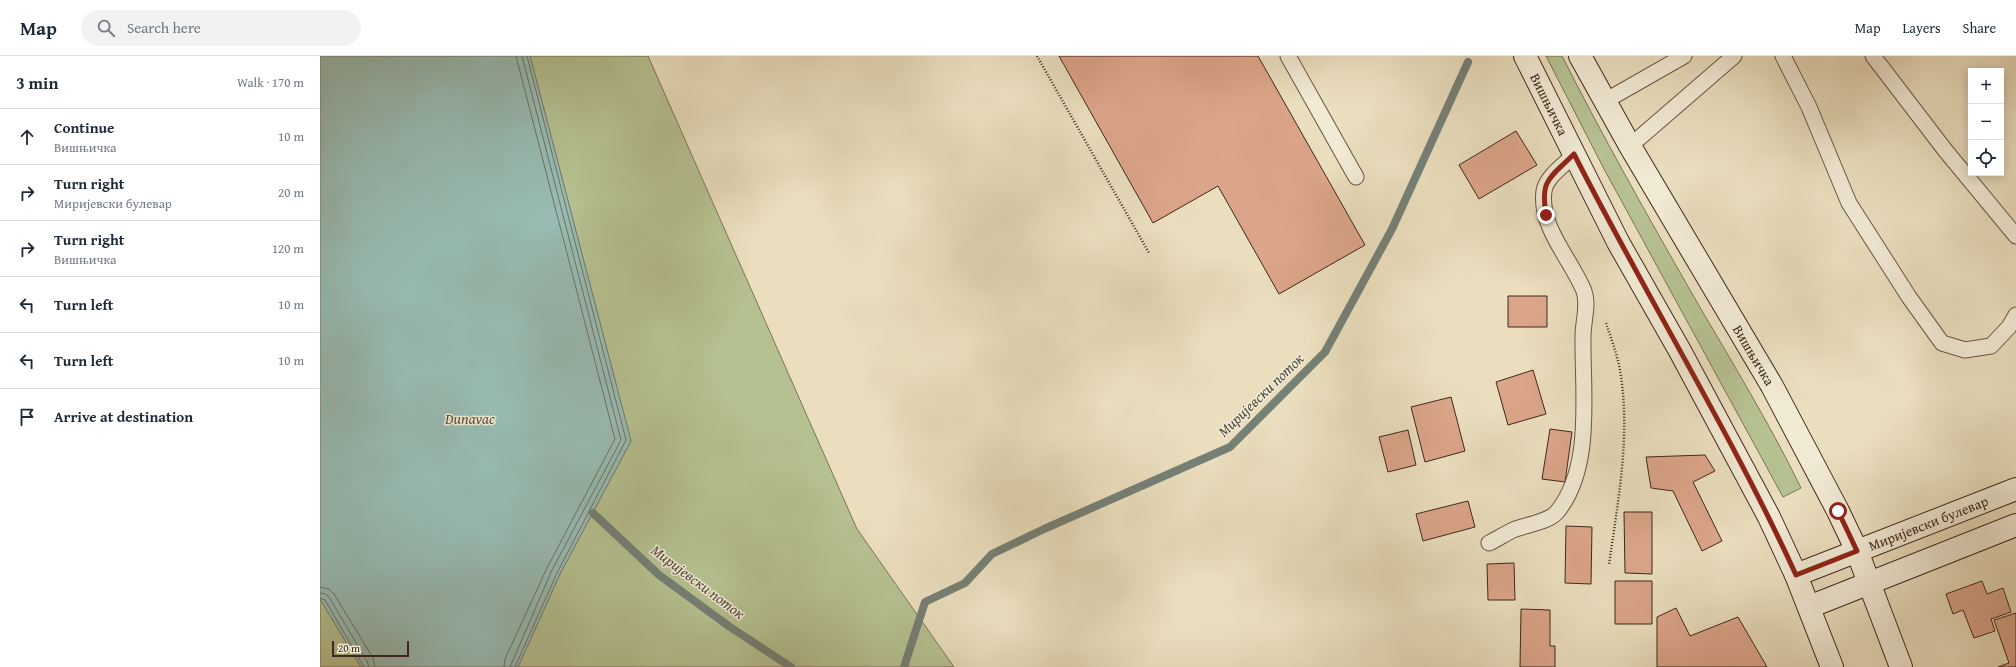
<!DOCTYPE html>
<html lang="en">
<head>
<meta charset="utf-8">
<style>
  :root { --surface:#fff; --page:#f2f2f3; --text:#1f2937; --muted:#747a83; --line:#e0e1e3 }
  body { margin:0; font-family:"Gentium Book Plus",serif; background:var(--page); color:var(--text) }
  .controls { position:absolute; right:12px; top:12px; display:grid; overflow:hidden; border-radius:0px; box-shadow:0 2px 10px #0003 }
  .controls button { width:36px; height:36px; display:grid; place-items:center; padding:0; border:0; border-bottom:1px solid var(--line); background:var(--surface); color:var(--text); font:20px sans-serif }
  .scale { position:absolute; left:12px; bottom:10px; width:77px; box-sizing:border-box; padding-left:4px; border:2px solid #40271b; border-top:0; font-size:11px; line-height:14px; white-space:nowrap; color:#40271b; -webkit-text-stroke:3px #f1ead5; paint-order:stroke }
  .stop { position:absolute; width:12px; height:12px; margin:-9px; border:3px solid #8f2418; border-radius:50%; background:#fff }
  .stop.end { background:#8f2418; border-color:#fff; box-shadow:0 1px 4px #0008 }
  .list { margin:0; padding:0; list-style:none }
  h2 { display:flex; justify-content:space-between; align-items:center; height:52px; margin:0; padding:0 16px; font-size:17px }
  h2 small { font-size:13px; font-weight:400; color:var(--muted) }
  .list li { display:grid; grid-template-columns:26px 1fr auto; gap:12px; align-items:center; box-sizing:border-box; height:56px; padding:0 16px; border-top:1px solid var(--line) }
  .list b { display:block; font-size:15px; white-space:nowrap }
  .list p { margin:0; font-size:13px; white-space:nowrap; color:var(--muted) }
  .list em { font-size:13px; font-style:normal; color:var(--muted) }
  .icon { flex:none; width:22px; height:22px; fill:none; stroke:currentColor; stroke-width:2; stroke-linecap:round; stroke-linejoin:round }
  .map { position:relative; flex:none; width:1696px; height:611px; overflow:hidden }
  header { display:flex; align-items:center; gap:24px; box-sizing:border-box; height:56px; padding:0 20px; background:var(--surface); border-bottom:1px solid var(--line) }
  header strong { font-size:19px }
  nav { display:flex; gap:22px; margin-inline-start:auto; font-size:14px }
  .search { width:280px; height:36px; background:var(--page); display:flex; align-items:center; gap:10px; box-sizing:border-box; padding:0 14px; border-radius:22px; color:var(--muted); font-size:15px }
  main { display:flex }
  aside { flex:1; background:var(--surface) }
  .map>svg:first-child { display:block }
  .green { fill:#b6c191; stroke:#7b7456 }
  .water { fill:#98bcb3; stroke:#758076 }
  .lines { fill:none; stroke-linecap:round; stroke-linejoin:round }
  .shore { stroke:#6c7267; stroke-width:1 }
  .stream { stroke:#758076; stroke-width:8 }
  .building { fill:#dba589; stroke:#40271b }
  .lane-casing { stroke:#6a5544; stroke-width:17 }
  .secondary-casing { stroke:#40271b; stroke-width:24 }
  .path { stroke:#40271b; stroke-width:2.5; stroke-dasharray:1 2; stroke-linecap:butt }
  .lane { stroke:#f1ead5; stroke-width:15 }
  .secondary { stroke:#f1ead5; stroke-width:22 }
  .route { stroke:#8f2418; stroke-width:5 }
  .labels { text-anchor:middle; stroke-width:3; stroke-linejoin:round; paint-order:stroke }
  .street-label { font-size:14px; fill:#40271b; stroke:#f1ead5 }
  .water-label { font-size:15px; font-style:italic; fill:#564c41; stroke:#f1ead5 }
</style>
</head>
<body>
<header>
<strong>Map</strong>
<div class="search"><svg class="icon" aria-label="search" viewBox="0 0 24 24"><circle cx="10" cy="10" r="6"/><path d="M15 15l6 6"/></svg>Search here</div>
<nav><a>Map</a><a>Layers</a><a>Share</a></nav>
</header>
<main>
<aside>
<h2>3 min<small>Walk · 170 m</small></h2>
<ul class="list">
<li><svg class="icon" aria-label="ahead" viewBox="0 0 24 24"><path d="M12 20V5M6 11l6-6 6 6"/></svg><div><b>Continue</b><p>Вишњичка</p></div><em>10 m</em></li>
<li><svg class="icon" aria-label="right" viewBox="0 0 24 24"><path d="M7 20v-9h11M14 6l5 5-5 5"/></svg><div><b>Turn right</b><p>Миријевски булевар</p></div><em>20 m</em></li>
<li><svg class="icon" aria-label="right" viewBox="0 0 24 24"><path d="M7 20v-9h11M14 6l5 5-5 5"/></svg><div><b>Turn right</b><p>Вишњичка</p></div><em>120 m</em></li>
<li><svg class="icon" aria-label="left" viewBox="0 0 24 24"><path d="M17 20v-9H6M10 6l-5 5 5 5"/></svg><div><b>Turn left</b></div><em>10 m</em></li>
<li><svg class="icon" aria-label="left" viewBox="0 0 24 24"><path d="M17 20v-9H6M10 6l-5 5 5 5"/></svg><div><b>Turn left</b></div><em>10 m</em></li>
<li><svg class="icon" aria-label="arrive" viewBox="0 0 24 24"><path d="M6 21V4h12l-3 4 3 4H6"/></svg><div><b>Arrive at destination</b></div></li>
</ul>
</aside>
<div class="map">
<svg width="1696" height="611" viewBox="0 0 1696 611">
  <rect width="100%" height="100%" fill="#eadebe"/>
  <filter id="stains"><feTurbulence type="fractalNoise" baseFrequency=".005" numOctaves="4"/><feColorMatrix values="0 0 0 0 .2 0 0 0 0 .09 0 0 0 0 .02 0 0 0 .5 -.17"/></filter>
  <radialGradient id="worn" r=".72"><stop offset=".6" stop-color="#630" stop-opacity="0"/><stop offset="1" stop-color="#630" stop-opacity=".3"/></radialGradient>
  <path class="green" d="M210,0h118l209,473 97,138h-436l42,-93 71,-133z
    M1226,0h16c40,79 84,157 128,234 38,66 78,130 111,198l-18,9 -179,-328z
    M0,543l41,68h-41z"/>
  <path class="water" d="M0,0h210l101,385 -71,133 -42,93h-157l-41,-68z"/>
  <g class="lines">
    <path class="shore" d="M0,531l9,2 5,5 39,64 2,9
      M0,537l5,1 4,3 38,64 2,6
      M0,542l5,2 39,67
      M184,611l1,-8 42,-91 68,-129 -99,-383
      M190,611l42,-97 69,-130 -99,-384
      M195,611l42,-94 69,-133 -99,-384"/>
    <path class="stream" d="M273,457l66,62 71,52 61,40
      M584,611l21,-65 40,-19 27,-29 52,-25 186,-82 95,-95 67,-123 76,-167"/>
  </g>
  <path class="building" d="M739,0h199l107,189 -86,49 -61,-108 -65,37z
    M1196,75l21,34 -58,34 -20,-34z
    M1188,240h39v31h-39z
    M1213,314l13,44 -38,11 -12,-43z
    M1131,341l14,54 -40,11 -14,-55z
    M1230,373l22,3 -7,50 -23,-3z
    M1088,374l8,35 -28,7 -9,-35z
    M1385,399l10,16 -22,11 29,59 -20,10 -29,-60 -22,-3 -5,-31z
    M1148,445l7,26 -52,14 -7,-27z
    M1304,456h28v62l-27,-1z
    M1246,470l26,1 -1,57 -26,-1z
    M1194,507l1,37h-27l-1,-36z
    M1295,525h37v43h-37z
    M1662,525l5,13 16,-6 8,24 -20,7 4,12 -21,7 -11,-28 -10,4 -7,-20z
    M1356,552l14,28 48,-19 29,50h-110v-50z
    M1201,553l29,1v36h5v21h-35z
    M1696,557v54h-18l11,-4 -15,-43z"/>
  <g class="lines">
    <g class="lane-casing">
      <path id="lane" d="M968,0l68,121
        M1463,0l26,51 40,96 60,94 33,46 23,7 26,-4 18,-19 7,-12
        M1553,0l72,94 71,86
        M1285,45l79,-45
        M1310,90l104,-90
        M1169,487c8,-4 16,-9 24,-13 12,-5 36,-8 44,-18 37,-45 25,-122 26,-176 0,-15 6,-31 1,-45 -13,-32 -45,-64 -40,-100 2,-14 20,-26 30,-36"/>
    </g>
    <g class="secondary-casing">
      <g id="secondary">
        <path id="s1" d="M1205,0l93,186 62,109 89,166 27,58 36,92"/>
        <path id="s2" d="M1260,0l50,90 142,240 66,125 19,40 44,116"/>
        <path id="s3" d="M1476,519l220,-86"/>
        <path d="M1489,551l207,-82"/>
      </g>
    </g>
    <path class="path" d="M717,0l112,197
      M1286,267c5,15 11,31 14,47 11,65 -2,130 -11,195"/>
    <use href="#lane" class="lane"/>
    <use href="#secondary" class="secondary"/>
  </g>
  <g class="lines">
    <path class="route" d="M1226,159c-6,-36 4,-37 28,-61 72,142 156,277 222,421l61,-24 -19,-40"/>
  </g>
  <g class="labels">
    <g class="street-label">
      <text dy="5" stroke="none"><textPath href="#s1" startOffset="54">Вишњичка</textPath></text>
      <text dy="5" stroke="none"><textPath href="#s2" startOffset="346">Вишњичка</textPath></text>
      <text dy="5" stroke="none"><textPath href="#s3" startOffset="142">Миријевски булевар</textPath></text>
    </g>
    <g class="water-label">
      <text transform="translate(941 339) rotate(-44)" y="5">Миријевски поток</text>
      <text x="150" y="368">Dunavac</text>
      <text transform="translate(378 526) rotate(37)" y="5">Миријевски поток</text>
    </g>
  </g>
  <rect width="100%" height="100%" filter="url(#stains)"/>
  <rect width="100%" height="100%" fill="url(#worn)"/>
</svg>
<div class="controls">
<button>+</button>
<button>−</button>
<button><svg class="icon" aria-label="locate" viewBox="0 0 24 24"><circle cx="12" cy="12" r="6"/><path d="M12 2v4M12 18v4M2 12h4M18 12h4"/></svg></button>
</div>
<div class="scale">20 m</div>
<div class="stop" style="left:1518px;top:455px"></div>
<div class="stop end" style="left:1226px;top:159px"></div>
</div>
</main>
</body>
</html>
